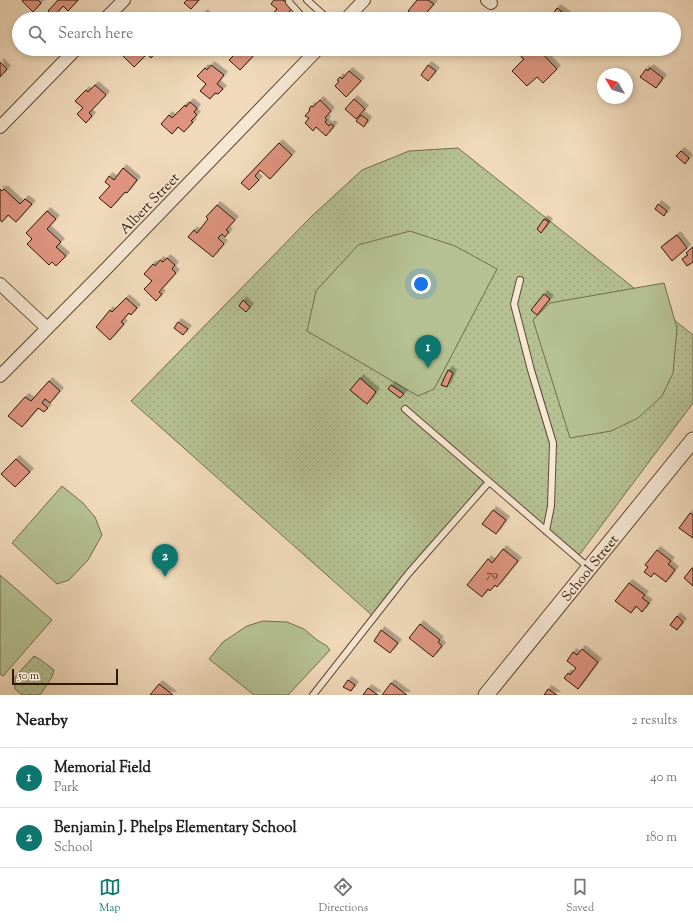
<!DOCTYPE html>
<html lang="en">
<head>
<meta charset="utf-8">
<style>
  :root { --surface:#fff; --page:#f6f6f6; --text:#222; --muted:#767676; --line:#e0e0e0; --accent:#0f766e }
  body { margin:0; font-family:"Sorts Mill Goudy",serif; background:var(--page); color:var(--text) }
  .compass { position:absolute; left:597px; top:68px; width:36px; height:36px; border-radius:50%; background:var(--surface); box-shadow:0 2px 6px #0003; rotate:308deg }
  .scale { position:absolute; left:12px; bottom:10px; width:106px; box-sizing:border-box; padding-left:4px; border:2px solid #311600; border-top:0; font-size:11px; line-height:14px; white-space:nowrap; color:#311600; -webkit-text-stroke:3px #f5e7d3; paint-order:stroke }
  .you { position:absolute; left:421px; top:284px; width:14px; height:14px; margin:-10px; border:3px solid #fff; border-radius:50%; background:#1a73e8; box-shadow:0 0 0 6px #1a73e833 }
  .badge { display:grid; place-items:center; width:26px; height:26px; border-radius:50%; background:var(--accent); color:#fff; font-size:13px; font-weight:700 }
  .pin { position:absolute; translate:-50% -33px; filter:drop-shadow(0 1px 2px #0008) }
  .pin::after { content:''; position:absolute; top:21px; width:14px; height:12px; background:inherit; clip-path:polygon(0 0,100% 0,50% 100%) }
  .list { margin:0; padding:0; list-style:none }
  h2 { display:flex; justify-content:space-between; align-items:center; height:52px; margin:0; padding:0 16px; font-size:17px }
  h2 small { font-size:13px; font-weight:400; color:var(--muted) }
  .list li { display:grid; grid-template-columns:26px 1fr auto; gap:12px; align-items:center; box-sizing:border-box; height:60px; padding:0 16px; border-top:1px solid var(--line) }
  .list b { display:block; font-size:15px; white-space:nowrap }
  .list p { margin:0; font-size:13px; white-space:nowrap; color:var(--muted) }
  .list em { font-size:13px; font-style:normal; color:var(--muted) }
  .icon { flex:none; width:22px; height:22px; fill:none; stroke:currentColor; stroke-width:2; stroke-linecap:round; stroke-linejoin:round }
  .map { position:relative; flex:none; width:693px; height:695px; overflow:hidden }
  .search { position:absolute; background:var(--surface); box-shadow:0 2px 6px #0003; left:12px; right:12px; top:12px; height:44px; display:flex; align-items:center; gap:10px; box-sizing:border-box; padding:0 14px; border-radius:22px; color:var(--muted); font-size:15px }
  .sheet { height:172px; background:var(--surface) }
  nav { display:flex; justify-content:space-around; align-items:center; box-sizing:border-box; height:56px; border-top:1px solid var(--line); background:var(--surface); font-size:11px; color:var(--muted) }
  nav a { display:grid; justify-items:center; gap:2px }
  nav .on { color:var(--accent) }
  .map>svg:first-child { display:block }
  .park { fill:url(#park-dots); stroke:#736c4a }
  .pitch { fill:#b5c193; stroke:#736c4a }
  .building { fill:#de9480; stroke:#311600; filter:url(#shadow) }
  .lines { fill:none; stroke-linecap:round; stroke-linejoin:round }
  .service-casing { stroke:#61472f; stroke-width:8 }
  .minor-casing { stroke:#61472f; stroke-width:14 }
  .tertiary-casing { stroke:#61472f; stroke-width:17 }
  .service { stroke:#f5e7d3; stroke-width:6 }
  .minor { stroke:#f5e7d3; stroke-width:12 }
  .tertiary { stroke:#f5e7d3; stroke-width:15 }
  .labels { text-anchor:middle; stroke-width:3.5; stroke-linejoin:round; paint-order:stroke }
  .number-label { font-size:12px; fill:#5c3620 }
  .street-label { font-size:14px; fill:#311600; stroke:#f5e7d3 }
</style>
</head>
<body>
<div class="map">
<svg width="693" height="695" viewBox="0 0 693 695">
  <defs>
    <pattern id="park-dots" width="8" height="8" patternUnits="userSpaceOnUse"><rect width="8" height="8" fill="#b5c193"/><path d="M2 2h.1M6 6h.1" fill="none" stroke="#9ca57d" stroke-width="1.8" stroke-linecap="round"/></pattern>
    <filter id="shadow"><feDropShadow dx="3.5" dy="-3.5" stdDeviation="0" flood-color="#0004"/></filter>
  </defs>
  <rect width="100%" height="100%" fill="#f0dabb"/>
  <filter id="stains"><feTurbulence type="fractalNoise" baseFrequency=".005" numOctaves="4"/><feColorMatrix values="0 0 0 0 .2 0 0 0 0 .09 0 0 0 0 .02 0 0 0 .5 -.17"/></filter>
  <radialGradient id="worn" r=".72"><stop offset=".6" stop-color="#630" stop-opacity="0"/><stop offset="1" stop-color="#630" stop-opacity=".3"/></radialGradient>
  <path class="park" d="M458,148l235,187v68l-116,155 -88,-76 -115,135 -243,-216 181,-185 50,-46 47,-19z
    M34,656l7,4 13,10 -2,7 -12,18h-18l-7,-6v-12z"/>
  <path class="pitch" d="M410,231l45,15 42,23 -63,120 -16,7 -111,-65 9,-40 42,-46z
    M664,283l13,45 -4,45 -11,23 -24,22 -27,13 -41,7 -37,-118 17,-17z
    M62,486l21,17 12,14 7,18 -14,25 -19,20 -12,4 -45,-41z
    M0,575l52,45 -49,56 -3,-2z
    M263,621l24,1 17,7 13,11 10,6 3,4 -42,45h-34l-45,-36 14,-17 24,-16z"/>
  <path class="building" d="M23,0h15l3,3 -8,9 -11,-11z
    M58,0h20l-10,11 -5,-5 -9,10 -6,-5z
    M187,0h12l-8,9 -7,-6z
    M274,0h9l9,8 -6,8 3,3h-21l9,-10 -6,-5z
    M417,0h11l6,4 -13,15h-3l-10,-8z
    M557,8l15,11h-23z
    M204,13l6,6h-12z
    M124,49h33l1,1 -7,8 -4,-4 -13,13 -14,-14z
    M240,49h11l5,4 -16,17 -11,-10z
    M380,49h11l-5,5z
    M529,49l4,1 5,-1 19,20 -14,14 -6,-6 -10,9 -15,-15 12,-12 -3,-2z
    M0,62l7,7 -7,8z
    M211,65l13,10 -7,9 6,5 -5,5 -3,-1 -5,6 -10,-8 6,-7 -9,-8 8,-8 2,2z
    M428,65l8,6 -8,10 -7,-6z
    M650,68l13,10 -7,10 -16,-11 6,-8 2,2z
    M349,71l12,10 -15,16 -11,-11 4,-5 -2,-1 3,-3 2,2z
    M95,85l11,10 -17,18 3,3 -6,7 -9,-9 6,-6 -8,-7 11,-11 2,2z
    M354,99l11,10 -9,10 -11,-10z
    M320,100l11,11 -6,7 2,2 -2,2 4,4 2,-2 3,2 -8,10 -10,-9 -3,4 -8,-8 4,-5 -4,-2 5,-6 -1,-1 2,-3 2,1z
    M190,102l7,6 -3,4 3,3 -6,6 2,1 -9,10 -6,-5 -6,7 -11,-10 8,-9 3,3 13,-13 1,2z
    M361,115l7,5 -4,7 -8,-6z
    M279,143l13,12 -22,24 -10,-9 -5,6 4,4 -10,10 -8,-7z
    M681,151l8,7 -4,6 -9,-8z
    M123,168l14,12 -10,13 -2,-1 -14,16 -12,-10 11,-12 -5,-4 4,-6 5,4z
    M0,189l2,2 2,-2 16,15 5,-5 7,5 -16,18 -8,-7 -6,7 -2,-2z
    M658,204l9,7 -3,5 -9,-7z
    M217,205l18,15 -9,10 3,2 -4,5 -3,-3 -4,4 6,6 -11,13 -25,-20 6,-7 3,3 11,-14 -2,-2z
    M47,211l9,8 -9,10 14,13 -5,5 10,9 -10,10 -4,-4 -3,3 -22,-21 5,-5 -6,-6z
    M544,219l5,3 -8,11 -4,-4z
    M677,235l10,13 -15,13 -11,-14z
    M693,247v15l-6,4 -5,-7 6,-4 -2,-2z
    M167,258l8,7 -3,4 4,4 -17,19 3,2 -6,7 -12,-12 8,-8 -8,-7 9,-10 2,2 5,-6 3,2z
    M544,294l6,5 -13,16 -6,-5z
    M126,298l11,10 -6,7 -2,-2 -8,9 3,2 -14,16 -14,-13 14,-17 2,2z
    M243,300l7,7 -4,5 -7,-6z
    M178,322l10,7 -5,6 -9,-7z
    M448,370l5,3 -6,14 -6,-2z
    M360,378l16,14 -9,12 -17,-14z
    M49,381l11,10 -10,12 -5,-4 -3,4 6,5 -4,4 -6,-4 -16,19 -14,-11 17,-19 6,4z
    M391,385l13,9 -4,4 -12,-9z
    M16,459l14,13 -15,15 -14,-13z
    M493,510l13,10 -10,14 -14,-10z
    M690,513l3,2v23l-14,-10z
    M503,549l15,12 -21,26 -2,-2 -5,6 -2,-2 -6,8 -15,-12 21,-26 4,4z
    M657,550l14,11 -3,3 7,6 -9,12 -12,-9 -3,4 -7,-5 4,-5 -3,-2z
    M692,568h1v18l-9,-8z
    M629,583l16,12 -3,3 7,5 -7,9 -6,-6 -5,7 -16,-12z
    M677,616l6,6 -6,8 -7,-5z
    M420,624l20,16 -2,2 4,4 -9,11 -24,-19z
    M381,630l17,13 -8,10 -16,-12z
    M582,649l16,13 -20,27 -14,-11 4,-5 2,2 6,-7 -9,-7 6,-9 4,3z
    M348,680l7,5 -4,6 -8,-4z
    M391,683l16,12h-25z
    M159,684l14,11h-23z
    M368,688l10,7h-15z
    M548,689l9,6h-13z"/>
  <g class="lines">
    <g class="service-casing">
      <path id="service" d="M289,0v2l15,17
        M307,0l21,19
        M520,280l-6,24 17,66 22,73 -2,63 -5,25
        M405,409l184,159
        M313,695l95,-121 81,-92"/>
    </g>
    <g class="minor-casing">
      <path id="minor" d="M487,0l4,3
        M105,19l19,-19
        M346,19l18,-19
        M0,127l76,-78
        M0,284l47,44
        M0,376l102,-103 216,-224"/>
    </g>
    <g class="tertiary-casing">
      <g id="tertiary">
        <path id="s1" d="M486,695l207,-255"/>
      </g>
    </g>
    <use href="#service" class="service"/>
    <use href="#minor" class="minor"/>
    <use href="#tertiary" class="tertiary"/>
  </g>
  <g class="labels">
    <g class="number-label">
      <text x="492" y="578">79</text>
    </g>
    <g class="street-label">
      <text transform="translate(149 203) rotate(-46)" y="5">Albert Street</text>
      <text dy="5" stroke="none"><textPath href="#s1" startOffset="164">School Street</textPath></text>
    </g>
  </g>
  <rect width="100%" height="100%" filter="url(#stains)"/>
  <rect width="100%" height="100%" fill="url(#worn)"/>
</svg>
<svg class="compass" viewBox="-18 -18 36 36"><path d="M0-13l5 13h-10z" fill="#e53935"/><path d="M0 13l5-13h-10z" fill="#767676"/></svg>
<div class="scale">50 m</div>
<div class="you"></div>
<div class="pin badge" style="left:428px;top:368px">1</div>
<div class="pin badge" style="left:165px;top:577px">2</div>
<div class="search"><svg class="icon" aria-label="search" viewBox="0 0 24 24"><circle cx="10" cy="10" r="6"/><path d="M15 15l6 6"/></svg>Search here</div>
</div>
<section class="sheet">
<h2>Nearby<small>2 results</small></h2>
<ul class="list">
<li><span class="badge">1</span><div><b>Memorial Field</b><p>Park</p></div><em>40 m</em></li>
<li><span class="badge">2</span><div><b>Benjamin J. Phelps Elementary School</b><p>School</p></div><em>180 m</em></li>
</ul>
</section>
<nav>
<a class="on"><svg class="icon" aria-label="map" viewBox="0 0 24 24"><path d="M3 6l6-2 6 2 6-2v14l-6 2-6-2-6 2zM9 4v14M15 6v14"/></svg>Map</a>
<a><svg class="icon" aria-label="directions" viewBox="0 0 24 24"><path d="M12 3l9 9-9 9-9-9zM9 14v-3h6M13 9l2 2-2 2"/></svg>Directions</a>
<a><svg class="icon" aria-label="saved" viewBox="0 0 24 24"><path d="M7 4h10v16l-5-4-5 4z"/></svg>Saved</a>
</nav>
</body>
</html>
